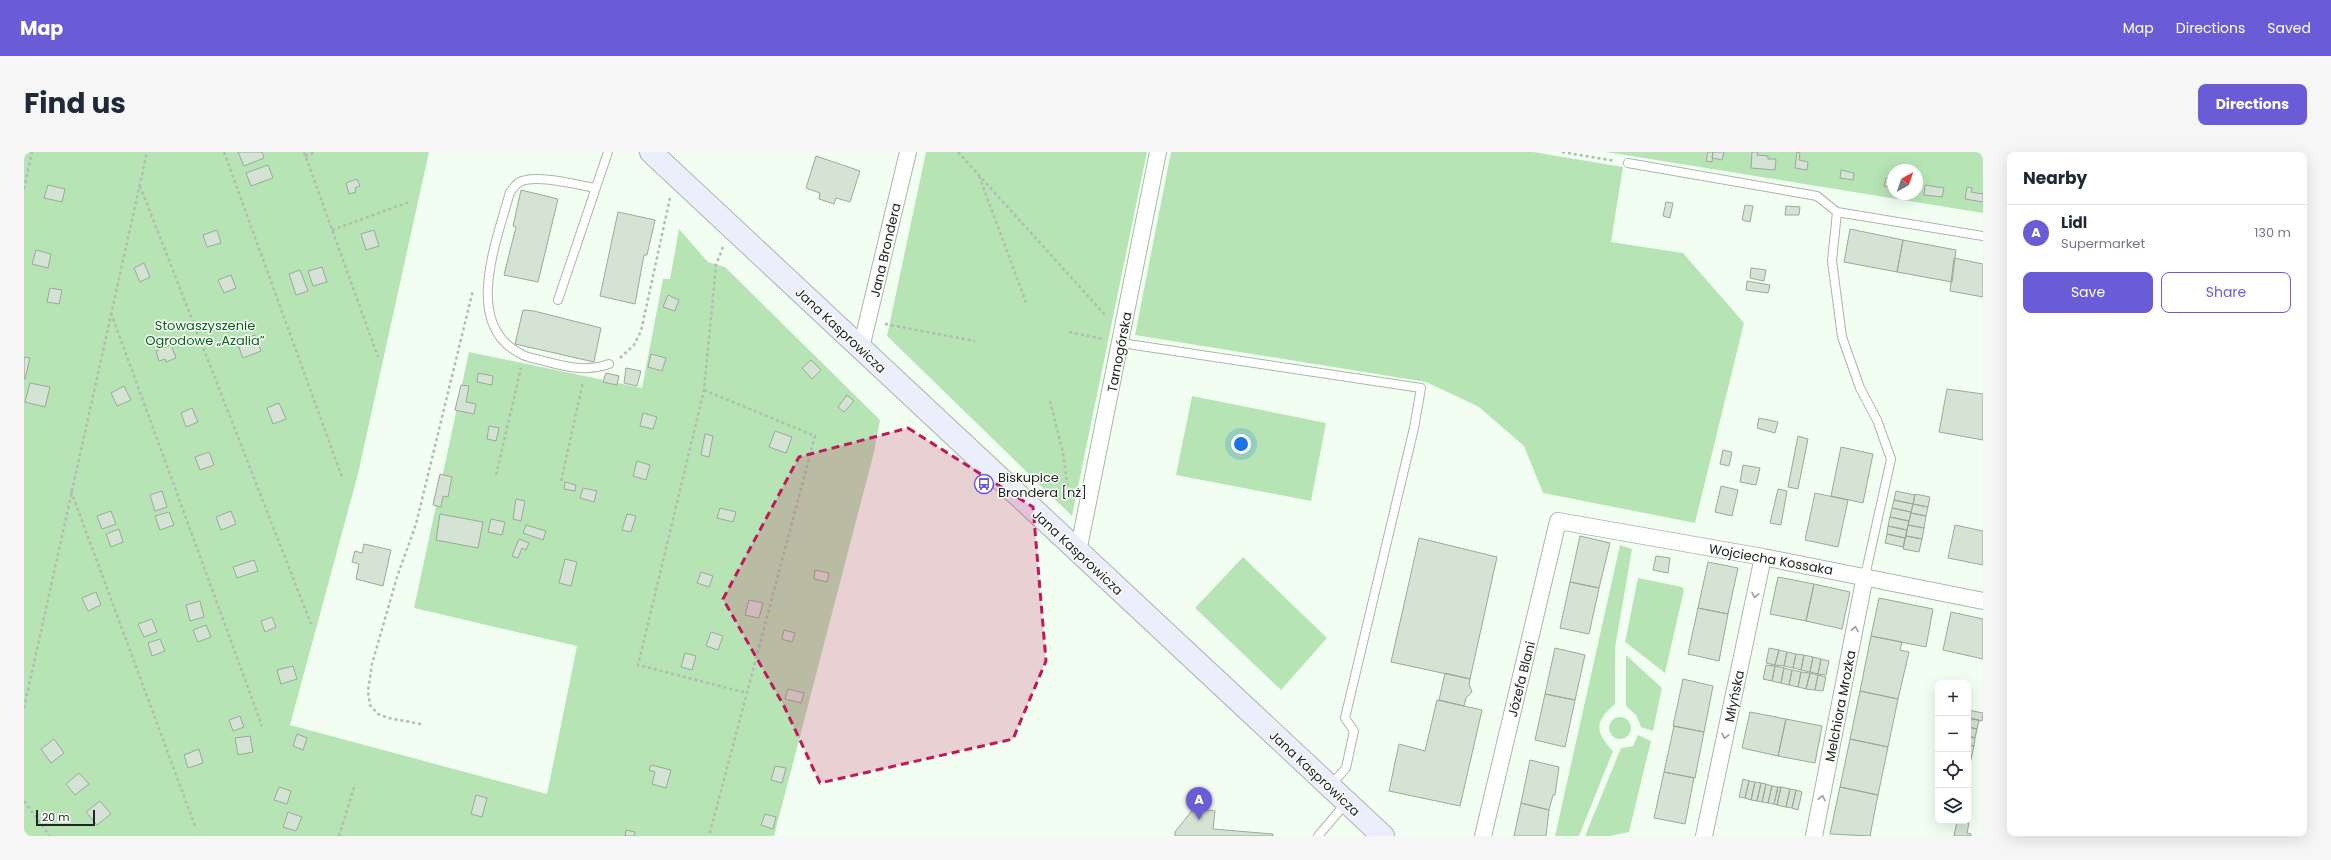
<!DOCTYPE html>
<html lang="en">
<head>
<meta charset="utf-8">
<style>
  :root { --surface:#fff; --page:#f6f6f7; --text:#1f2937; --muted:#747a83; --line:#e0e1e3; --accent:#695cd6 }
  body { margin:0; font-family:Poppins,sans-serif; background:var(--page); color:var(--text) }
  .controls { position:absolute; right:12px; bottom:12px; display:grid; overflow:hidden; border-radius:8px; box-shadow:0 4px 16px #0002 }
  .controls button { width:36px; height:36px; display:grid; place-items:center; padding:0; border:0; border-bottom:1px solid var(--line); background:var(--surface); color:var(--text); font:20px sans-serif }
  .compass { position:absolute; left:1863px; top:12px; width:36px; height:36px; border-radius:50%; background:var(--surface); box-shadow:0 4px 16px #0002; rotate:40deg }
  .scale { position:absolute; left:12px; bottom:10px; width:59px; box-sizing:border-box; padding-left:4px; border:2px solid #212621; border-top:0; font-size:11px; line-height:14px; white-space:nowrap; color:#212621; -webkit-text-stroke:3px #fff; paint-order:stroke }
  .you { position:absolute; left:1217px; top:292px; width:14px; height:14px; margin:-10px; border:3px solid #fff; border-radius:50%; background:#1a73e8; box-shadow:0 0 0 6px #1a73e833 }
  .badge { display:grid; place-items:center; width:26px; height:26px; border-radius:50%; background:var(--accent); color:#fff; font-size:13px; font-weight:700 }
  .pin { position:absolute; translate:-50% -33px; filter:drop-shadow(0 1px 2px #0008) }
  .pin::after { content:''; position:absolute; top:21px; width:14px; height:12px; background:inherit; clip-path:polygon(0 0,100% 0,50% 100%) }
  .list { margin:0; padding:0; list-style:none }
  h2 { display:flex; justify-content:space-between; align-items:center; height:52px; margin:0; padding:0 16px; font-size:17px }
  h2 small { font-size:13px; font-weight:400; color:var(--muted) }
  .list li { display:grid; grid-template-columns:26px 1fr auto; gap:12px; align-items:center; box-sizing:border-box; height:56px; padding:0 16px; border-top:1px solid var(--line) }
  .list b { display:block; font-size:15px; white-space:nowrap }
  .list p { margin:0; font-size:13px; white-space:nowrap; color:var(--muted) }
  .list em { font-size:13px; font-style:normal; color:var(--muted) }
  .actions { display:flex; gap:8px; padding:12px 16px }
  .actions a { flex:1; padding:9px 0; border:1px solid var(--accent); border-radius:8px; text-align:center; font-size:14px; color:var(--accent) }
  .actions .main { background:var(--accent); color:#fff }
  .icon { flex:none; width:22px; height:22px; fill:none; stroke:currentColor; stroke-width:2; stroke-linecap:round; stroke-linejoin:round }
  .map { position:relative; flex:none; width:1959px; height:684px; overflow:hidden; border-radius:8px }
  header { display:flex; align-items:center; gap:24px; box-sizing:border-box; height:56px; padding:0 20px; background:var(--accent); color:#fff }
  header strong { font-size:19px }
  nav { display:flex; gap:22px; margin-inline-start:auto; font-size:14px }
  .intro { display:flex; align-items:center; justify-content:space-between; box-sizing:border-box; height:96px; padding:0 24px }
  h1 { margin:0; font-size:28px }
  .button { padding:10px 18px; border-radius:8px; background:var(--accent); color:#fff; font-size:14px; font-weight:700 }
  main { display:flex; gap:24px; padding:0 24px }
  aside { flex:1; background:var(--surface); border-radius:8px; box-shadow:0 4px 16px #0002 }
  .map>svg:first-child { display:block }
  .green { fill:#b7e4b5; fill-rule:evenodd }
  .building { fill:#d5e3d4; stroke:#9ba89a }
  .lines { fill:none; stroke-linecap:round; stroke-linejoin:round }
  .lane-casing { stroke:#aab7a9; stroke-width:10 }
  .street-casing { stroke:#aab7a9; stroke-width:18 }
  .secondary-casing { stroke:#aab7a9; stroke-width:24 }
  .path { stroke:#b2bbb1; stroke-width:2.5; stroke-dasharray:3 3; stroke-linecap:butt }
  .lane { stroke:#fff; stroke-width:8 }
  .street { stroke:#fff; stroke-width:16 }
  .secondary { stroke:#edeefb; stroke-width:22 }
  .oneway { stroke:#9b9d9b }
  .marked { fill:#c2185b; fill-opacity:0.2; stroke:#c2185b; stroke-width:3; stroke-dasharray:8 5; stroke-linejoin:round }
  .labels { text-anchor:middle; stroke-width:3; stroke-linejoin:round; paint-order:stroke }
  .street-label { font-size:13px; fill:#212621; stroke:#fff }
  .park-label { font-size:13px; fill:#016410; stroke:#fff }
  .poi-label { font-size:13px; fill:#212621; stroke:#fff; text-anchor:start }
</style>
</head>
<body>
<header>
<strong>Map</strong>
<nav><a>Map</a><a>Directions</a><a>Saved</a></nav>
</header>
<div class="intro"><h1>Find us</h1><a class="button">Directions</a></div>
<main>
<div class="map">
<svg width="1959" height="684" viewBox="0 0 1959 684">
  <rect width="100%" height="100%" fill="#f3fef2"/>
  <path class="green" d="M0,0h405l-71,322 -68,251 257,69 30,-148 -163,-38 55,-256 173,36 21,-109h7l9,-50 29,33 17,5 155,153 -6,32 -100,384h-750z
    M902,0h221l-75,364 -185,-180z
    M1147,0h362l90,15 -12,75 72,11 61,70 -49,200 -152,-30 -19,-47 -45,-39 -53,-25 -291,-47z
    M1580,0h379v61l-364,-59zM1869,18h24v24h-24z
    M1168,244l134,27 -15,78 -135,-26z
    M1596,393l12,4 -17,99v56c-21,18 -20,28 -2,47l-34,85h-24z
    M1219,405l84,81 -46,52 -86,-82z
    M1614,426l44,9 2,3 -19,83 -40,-31z
    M1602,503l36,33 -9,43 -12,-4 -5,-12 -10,-9z
    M1585 576a11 11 0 1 1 22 0a11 11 0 1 1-22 0Z
    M1614,583l13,6 -22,91 -19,4h-25l36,-88 12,-2z"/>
  <path class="building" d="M214,0h24l2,6 -20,8z
    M1684,0h5l-1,10 -6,-1z
    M1689,0h11l-2,8 -10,-2z
    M1728,0h6l-1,3 11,1v3h8l-1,11 -24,-2z
    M1773,0l3,1 -1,7 9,2 -1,8 -12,-2z
    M792,4l44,15 -10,31 -14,-4 -2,6 -15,-5 1,-6 -14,-5z
    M244,13l5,13 -22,8 -5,-13z
    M1817,18l13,3 -1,7 -13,-2z
    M1862,26l7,1v9l-9,-2z
    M333,27l3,7 -5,2 1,4 -7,2 -3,-11z
    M24,33l17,4 -3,13 -18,-4z
    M1901,33l19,3 -2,9 -18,-2z
    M1943,35l5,1 -1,4 12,2v8l-18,-3z
    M497,38l37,9 -20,83 -34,-7 12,-48 -3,-1z
    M1642,50l7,1 -3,15 -7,-2z
    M1721,53l8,1 -3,16 -8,-2z
    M1762,54l14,1 -1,8h-14z
    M594,60l37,8 -8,35h-3l-9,49 -35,-8z
    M1826,77l53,11 -6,32 -53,-10z
    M193,78l4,13 -14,4 -4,-12z
    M350,78l5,16 -13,4 -5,-16z
    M1879,88l53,10 -4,32 -55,-10z
    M12,98l15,4 -3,14 -16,-4z
    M1930,106l29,6v33l-33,-6z
    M120,111l6,14 -10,5 -6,-14z
    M298,115l5,15 -14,4 -5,-15z
    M1727,116l15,2 -2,11 -14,-3z
    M276,118l8,21 -12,4 -7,-21z
    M207,123l5,13 -12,5 -6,-13z
    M1723,129l23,4 -2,8 -22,-3z
    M26,136l12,2 -3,14 -12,-2z
    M644,143l11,5 -4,11 -12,-4z
    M499,158l11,1 67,17 -7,34 -79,-18z
    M231,183l6,16 -18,7 -6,-16z
    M147,193l5,13 -10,4 -1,-3 -6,2 -3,-10z
    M627,202l15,4 -4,13 -14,-4z
    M0,205l6,1 -5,21h-1z
    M787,208l10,10 -9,9 -10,-11z
    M602,216l15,3 -4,15 -13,-3z
    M454,221l15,3 -1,9 -15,-3z
    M582,221l13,3 -2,9 -14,-3z
    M6,231l20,4 -5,20 -20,-5z
    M437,233l8,1 -3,16 10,2 -2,10 -19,-4z
    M100,234l7,14 -14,6 -6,-13z
    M1923,237l36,5v46l-44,-8z
    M823,243l7,6 -10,11 -6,-5z
    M255,251l7,16 -13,5 -6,-16z
    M168,256l6,14 -12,5 -5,-14z
    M619,261l14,4 -4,12 -13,-3z
    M1735,266l19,4 -3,11 -18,-5z
    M465,274l10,2 -3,13 -9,-2z
    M751,279l17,6 -6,16 -17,-6z
    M681,282l8,2 -4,21 -8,-2z
    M1774,284l10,3 -10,50 -10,-2z
    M1817,295l32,7 -10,49 -32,-7z
    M1699,298l9,2 -3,14 -9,-2z
    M185,300l5,13 -14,5 -5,-13z
    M613,309l13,4 -4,15 -13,-4z
    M1719,313l17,3 -4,17 -16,-3z
    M416,322l12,3 -4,20 -5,-1 -2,11 -8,-2z
    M541,330l11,3 -1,6 -11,-2z
    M1697,334l17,4 -6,26 -17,-4z
    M559,336l14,3 -3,11 -14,-4z
    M1754,337l9,2 -6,34 -11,-2z
    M138,339l5,16 -12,4 -5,-16z
    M1872,339l19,4 -2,9 -19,-4z
    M1791,341l33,7 -10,47 -33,-7z
    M1891,342l15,3 -2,10 -15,-3z
    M492,347l9,2 -4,20 -8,-2z
    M1870,348l19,4 -2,8 -19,-4z
    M1889,352l15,3 -2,9 -15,-3z
    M696,356l16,4 -3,10 -16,-4z
    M1868,356l19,4 -2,9 -19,-4z
    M87,359l5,13 -14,5 -5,-13z
    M207,359l5,13 -15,6 -5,-13z
    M145,360l5,13 -14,5 -5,-14z
    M1887,361l15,3 -2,12 -16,-3z
    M416,362l43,8 -5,26 -42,-8z
    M603,362l9,2 -5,16 -9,-2z
    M1866,365l19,4 -2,9 -19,-4z
    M467,367l14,3 -3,13 -14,-3z
    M502,373l20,6 -3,9 -20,-7z
    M1884,373l16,3 -2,11 -16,-3z
    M1931,373l28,6v34l-35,-7z
    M1864,374l19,4 -2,8 -18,-4z
    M95,377l4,13 -12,5 -5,-13z
    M1863,382l18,4 -2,9 -18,-4z
    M1556,384l30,7 -11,45 -29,-6z
    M1882,384l16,3 -3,13 -16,-3z
    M1395,386l78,19 -27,122 -79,-17z
    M495,387l10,4 -3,7 -4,-2 -4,10 -6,-2z
    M340,392l27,6 -8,36 -27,-7 3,-15 -7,-2 3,-11 7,2z
    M1632,404l14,2 -2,15 -15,-3z
    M541,407l12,3 -6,24 -12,-3z
    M230,408l4,11 -21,7 -4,-11z
    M1684,410l30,6 -10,46 -30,-6z
    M791,418l14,3 -2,9 -13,-3z
    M677,420l12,4 -4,11 -12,-4z
    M1754,425l36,7 -8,37 -36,-7z
    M1546,430l29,6 -10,46 -29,-6z
    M1790,432l36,8 -8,37 -36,-8z
    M72,440l5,13 -13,6 -6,-13z
    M1855,446l54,11 -7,38 -55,-11z
    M725,448l14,3 -4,15 -14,-3z
    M176,449l4,16 -14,4 -4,-16z
    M1674,456l30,6 -9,47 -31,-7z
    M1927,460l32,7v40l-40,-9z
    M248,465l4,10 -11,5 -4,-11z
    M128,467l5,13 -13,5 -6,-13z
    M182,473l5,12 -13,5 -5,-12z
    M760,478l11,3 -3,9 -10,-3z
    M687,480l12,4 -5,14 -12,-4z
    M1847,484l31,6 -2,8 9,2 -11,47 -38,-8z
    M136,487l5,12 -13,5 -4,-13z
    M1531,496l30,7 -10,45 -30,-6z
    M1745,496l10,2 -4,15 -9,-2z
    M1755,498l8,2 -3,14 -9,-1z
    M1763,500l9,2 -3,14 -9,-2z
    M661,501l11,3 -4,14 -11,-3z
    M1772,502l8,1 -3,15 -8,-2z
    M1780,503l9,2 -3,15 -9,-2z
    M1789,505l8,2 -3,15 -8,-2z
    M1797,507l8,2 -3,14 -8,-1z
    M1742,513l9,1 -3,15 -9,-2z
    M269,514l4,13 -16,5 -4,-14z
    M1751,514l9,2 -3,15 -9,-2z
    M1760,516l8,2 -3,15 -8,-2z
    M1768,518l9,2 -3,15 -9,-2z
    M1777,520l9,1 -4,16 -8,-2z
    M1421,521l25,6 -1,5 3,8 -6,6 -2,8 -25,-6z
    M1786,521l8,2 -3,15 -9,-1z
    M1794,523l8,2 -3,14 -8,-1z
    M1659,527l30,7 -9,46 -31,-6z
    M764,537l16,4 -3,10 -16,-4z
    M1836,539l38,8 -10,48 -38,-8z
    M1521,542l30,6 -10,47 -30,-7z
    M1413,548l45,10 -22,96 -71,-15 10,-47 26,7z
    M1944,558l15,3 -1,8 -14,-3z
    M1726,560l36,7 -8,37 -36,-8z
    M216,564l4,11 -11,4 -4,-11z
    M1944,566l11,2 -2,9 -9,-2z
    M1762,567l36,7 -7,37 -37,-7z
    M1650,574l30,6 -9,46 -31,-6z
    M1944,575l9,2 -2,9 -7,-2z
    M273,582l10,4 -4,12 -10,-4z
    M226,584l3,16 -15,3 -3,-17z
    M1944,584l7,2 -1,8 -6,-1z
    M30,587l10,14 -13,10 -10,-14z
    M1826,587l38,8 -10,48 -38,-8z
    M1944,593l6,1 -2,9 -4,-1z
    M175,597l4,14 -15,5 -4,-13z
    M1944,602l4,1 -2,9h-2z
    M1506,608l29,7 -4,28h-2l-4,15 -28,-7z
    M627,613l20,5 -5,18 -14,-4 3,-12 -6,-2z
    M751,614l11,2 -4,15 -11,-3z
    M1640,620l30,6 -9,46 -31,-6z
    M55,621l10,11 -14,11 -9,-11z
    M1719,627l6,2 -4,17 -6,-1z
    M1725,629l6,1 -4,18 -6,-2z
    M1731,630l6,1 -4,18 -6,-1z
    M1737,631l5,1 -4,18 -5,-1z
    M1742,632l6,2 -4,17 -6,-1z
    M1748,634l6,1 -4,17 -6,-1z
    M255,635l12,4 -4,13 -13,-4z
    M1754,635h3l-4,18 -3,-1z
    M1757,635l9,2 -4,18 -9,-2z
    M1816,635l38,8 -8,41 -40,-2z
    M1766,637l6,1 -4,18 -6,-1z
    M1772,638l6,2 -4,18 -6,-2z
    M452,643l11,3 -5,19 -11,-3z
    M76,649l11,13 -14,11 -11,-13z
    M1497,651l28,7 -3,26h-32z
    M1170,656l21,3 -2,18 60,5v2h-98v-4z
    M264,660l14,5 -6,14 -13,-4z
    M741,662l11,3 -3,12 -12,-4z
    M1933,669l12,2 -2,10 4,1v2h-17z
    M602,678l9,2 -1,4h-9z"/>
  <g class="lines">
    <g class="lane-casing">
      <path id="lane" d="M1604,11l189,33 20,16 146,24
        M572,36c-19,-3 -62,-15 -78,-5 -3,2 -5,6 -8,9 -13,49 -49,134 13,163 6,3 14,4 21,6 23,6 42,11 65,3
        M1813,60l-5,49 10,76 18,51 17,32 14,39 -26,117
        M534,148l50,-148
        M1097,191l300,45 -7,40 -69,290 9,13 -8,37 -16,18
        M1294,684l28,-33"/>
    </g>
    <g class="street-casing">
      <path id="street" d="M837,196l47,-196
        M1054,400l80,-400
        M1459,684l75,-315 205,36 220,44
        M1680,684l59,-279
        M1790,684l51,-260"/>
    </g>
    <g class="secondary-casing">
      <path id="secondary" d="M627,0l732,684"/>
    </g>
    <path class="path" d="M200,0l118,325
      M280,0l74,205
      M934,0l148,164
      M1538,0l53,9
      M281,4l11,-4
      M955,24l48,129
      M116,34l171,438
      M0,37l8,-37
      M308,78l77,-28
      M699,95l-7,18 -12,125 -66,275 109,28
      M87,161l151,413
      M861,172l90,17
      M1045,180l34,7
      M596,206l14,-13 7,-14 29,-133
      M680,238l111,46 -106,400
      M1026,249l13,52 6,46
      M472,323l25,-107
      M537,329l22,-99
      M47,339l124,335
      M0,556l123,-556
      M397,572l-33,-6 -10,-4 -8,-9 -2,-14 4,-27 25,-87 19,-53 57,-234
      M0,649l26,35
      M315,684l16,-52"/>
    <use href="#lane" class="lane"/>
    <use href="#street" class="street"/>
    <use href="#secondary" class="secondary"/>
  </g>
  <defs><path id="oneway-chevron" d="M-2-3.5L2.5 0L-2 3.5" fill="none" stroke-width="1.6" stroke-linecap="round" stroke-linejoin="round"/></defs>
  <g class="oneway">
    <use href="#oneway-chevron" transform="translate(1731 443) rotate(102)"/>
    <use href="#oneway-chevron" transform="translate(1831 477) rotate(-79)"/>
    <use href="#oneway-chevron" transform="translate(1701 584) rotate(102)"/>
    <use href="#oneway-chevron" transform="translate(1798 646) rotate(-79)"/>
  </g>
  <path class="marked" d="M884,276l125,79 13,154 -33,78 -193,44 -36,-77 -61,-107 76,-142z"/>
  <defs>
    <g id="bus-ring" transform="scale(1)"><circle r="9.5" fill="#fff" stroke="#695cd6" stroke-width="1.5"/><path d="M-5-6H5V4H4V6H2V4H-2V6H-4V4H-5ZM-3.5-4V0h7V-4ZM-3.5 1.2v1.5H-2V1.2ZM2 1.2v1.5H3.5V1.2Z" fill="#695cd6"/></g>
  </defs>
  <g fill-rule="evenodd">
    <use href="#bus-ring" x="960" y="332"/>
  </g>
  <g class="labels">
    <g class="street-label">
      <text transform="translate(861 98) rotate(-77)" y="5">Jana Brondera</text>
      <text transform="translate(817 178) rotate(43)" y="5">Jana Kasprowicza</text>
      <text transform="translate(1095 200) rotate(-79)" y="5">Tarnogórska</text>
      <text transform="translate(1054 400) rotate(43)" y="5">Jana Kasprowicza</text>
      <text transform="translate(1747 407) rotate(10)" y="5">Wojciecha Kossaka</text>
      <text transform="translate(1497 527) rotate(-76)" y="5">Józefa Blani</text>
      <text transform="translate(1710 544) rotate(-78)" y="5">Młyńska</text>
      <text transform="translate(1816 554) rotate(-79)" y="5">Melchiora Mrozka</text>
      <text transform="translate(1291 621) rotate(43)" y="5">Jana Kasprowicza</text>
    </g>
    <g class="park-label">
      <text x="181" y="178">Stowaszyszenie<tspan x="181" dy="15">Ogrodowe „Azalia”</tspan></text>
    </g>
    <g class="poi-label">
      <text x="974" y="330">Biskupice<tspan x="974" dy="15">Brondera [nż]</tspan></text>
    </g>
  </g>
</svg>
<div class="controls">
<button>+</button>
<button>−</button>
<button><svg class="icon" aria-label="locate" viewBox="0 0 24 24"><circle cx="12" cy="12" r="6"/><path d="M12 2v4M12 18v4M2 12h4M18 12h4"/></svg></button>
<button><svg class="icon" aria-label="layers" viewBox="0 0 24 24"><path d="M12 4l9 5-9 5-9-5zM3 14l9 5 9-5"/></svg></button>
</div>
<svg class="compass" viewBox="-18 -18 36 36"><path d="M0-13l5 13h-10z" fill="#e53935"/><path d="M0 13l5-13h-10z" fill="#747a83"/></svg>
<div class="scale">20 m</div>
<div class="you"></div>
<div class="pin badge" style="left:1175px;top:668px">A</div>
</div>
<aside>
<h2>Nearby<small></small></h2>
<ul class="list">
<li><span class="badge">A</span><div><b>Lidl</b><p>Supermarket</p></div><em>130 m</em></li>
</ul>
<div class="actions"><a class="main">Save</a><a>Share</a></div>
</aside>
</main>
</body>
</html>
